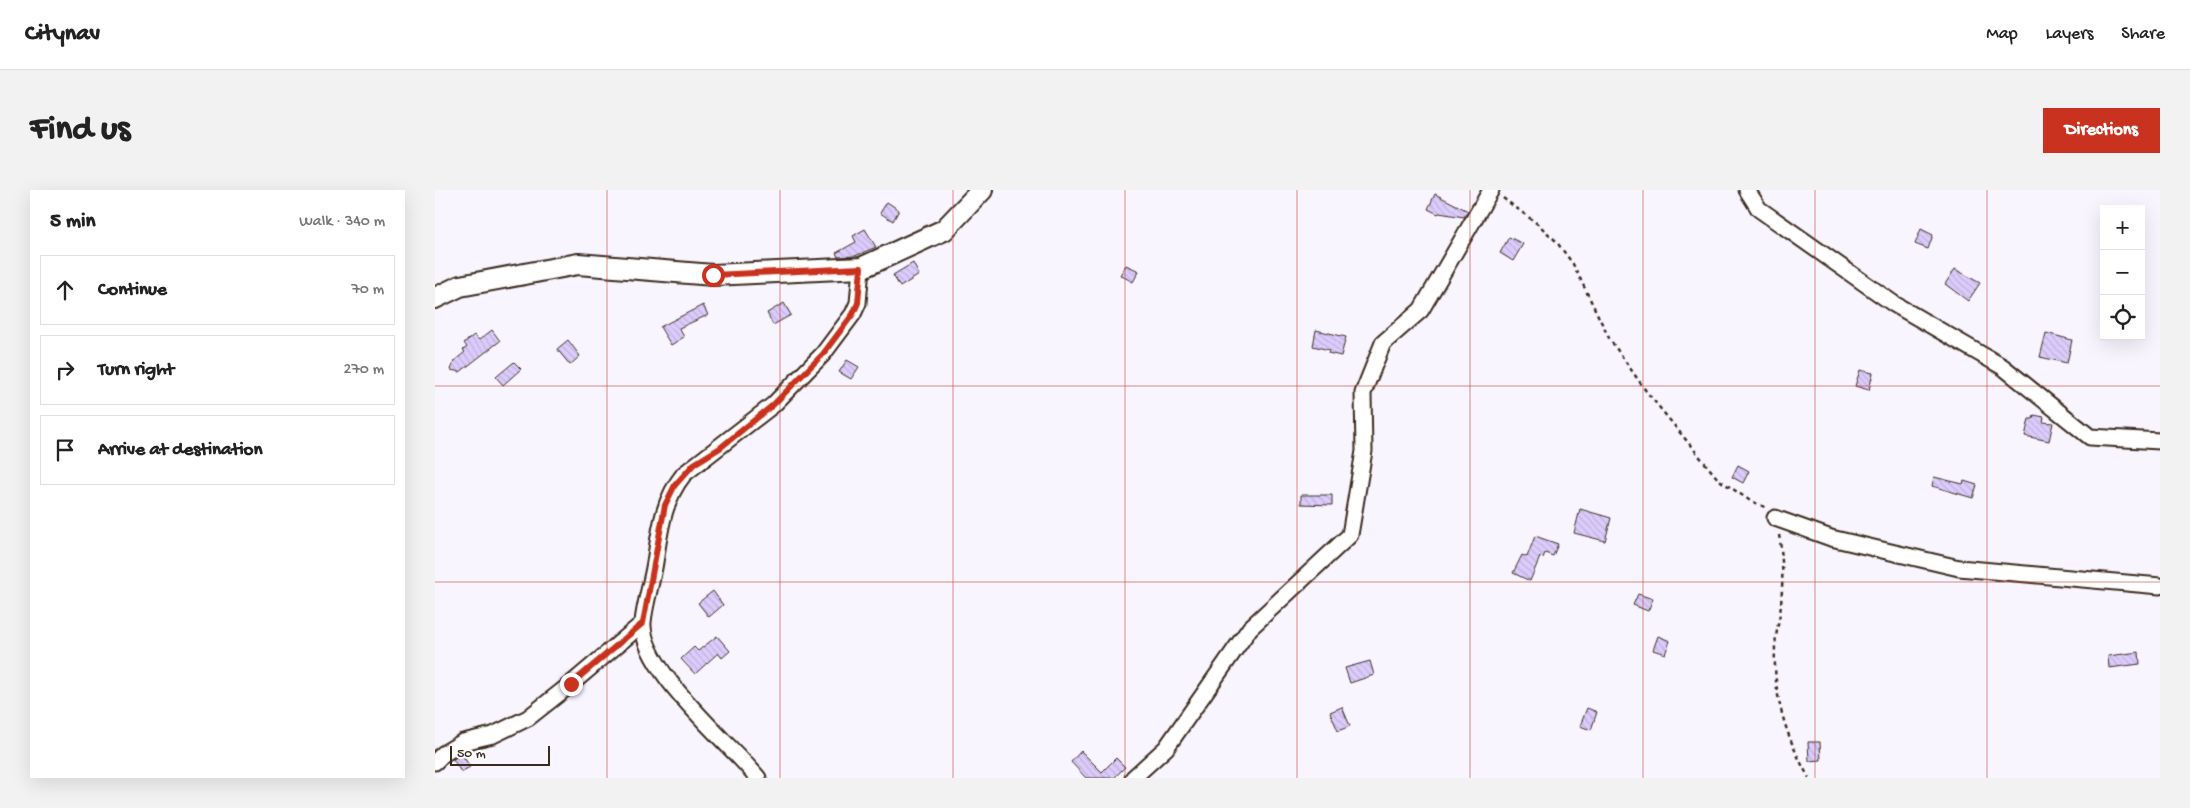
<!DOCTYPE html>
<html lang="en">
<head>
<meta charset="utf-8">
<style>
  :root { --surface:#fff; --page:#f2f2f2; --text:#222; --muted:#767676; --line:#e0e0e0; --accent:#c8321e }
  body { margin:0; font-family:"Gochi Hand",sans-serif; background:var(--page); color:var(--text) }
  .controls { position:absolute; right:15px; top:15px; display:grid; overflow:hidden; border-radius:0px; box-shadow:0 5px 20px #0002 }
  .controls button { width:45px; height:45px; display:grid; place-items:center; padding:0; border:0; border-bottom:1px solid var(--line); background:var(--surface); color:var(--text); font:25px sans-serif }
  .scale { position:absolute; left:15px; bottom:12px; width:100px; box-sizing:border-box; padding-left:5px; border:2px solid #3b2a1e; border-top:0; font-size:14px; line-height:18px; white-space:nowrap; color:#3b2a1e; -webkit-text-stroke:4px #fff; paint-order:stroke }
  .stop { position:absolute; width:15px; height:15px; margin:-11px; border:4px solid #c8321e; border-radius:50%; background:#fff }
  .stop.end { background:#c8321e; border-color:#fff; box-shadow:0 1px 5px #0008 }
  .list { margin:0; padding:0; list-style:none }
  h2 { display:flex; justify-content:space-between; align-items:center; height:65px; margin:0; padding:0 20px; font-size:21px }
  h2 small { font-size:16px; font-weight:400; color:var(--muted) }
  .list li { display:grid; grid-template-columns:32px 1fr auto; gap:15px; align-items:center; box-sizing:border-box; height:70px; margin:0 10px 10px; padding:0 10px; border:1px solid var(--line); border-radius:0px }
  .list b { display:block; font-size:19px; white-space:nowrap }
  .list em { font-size:16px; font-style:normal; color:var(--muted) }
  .icon { flex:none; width:28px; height:28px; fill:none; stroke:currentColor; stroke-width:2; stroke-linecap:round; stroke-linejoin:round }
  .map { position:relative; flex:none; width:1725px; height:588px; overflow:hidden; border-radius:0px }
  header { display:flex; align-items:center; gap:30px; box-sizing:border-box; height:70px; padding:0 25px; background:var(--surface); border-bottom:1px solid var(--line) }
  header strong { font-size:24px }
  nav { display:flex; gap:28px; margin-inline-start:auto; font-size:18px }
  .intro { display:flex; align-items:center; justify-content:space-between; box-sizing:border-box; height:120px; padding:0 30px }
  h1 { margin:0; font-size:35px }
  .button { padding:12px 22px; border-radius:0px; background:var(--accent); color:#fff; font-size:18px; font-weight:700 }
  main { display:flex; gap:30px; padding:0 30px }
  aside { flex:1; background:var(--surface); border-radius:0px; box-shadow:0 5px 20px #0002 }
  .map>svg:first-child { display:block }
  .building { fill:url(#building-back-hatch); stroke:#3b2a1e }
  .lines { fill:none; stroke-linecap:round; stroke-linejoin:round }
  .street-casing { stroke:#3b2a1e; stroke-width:19 }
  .secondary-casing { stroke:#3b2a1e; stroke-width:24 }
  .path { stroke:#3b2a1e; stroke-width:2.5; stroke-dasharray:4 4; stroke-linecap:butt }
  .street { stroke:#fff; stroke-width:15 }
  .secondary { stroke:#fff; stroke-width:20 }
  .route { stroke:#c8321e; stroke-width:6 }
  .grid { fill:none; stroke:#c8321e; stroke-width:1; stroke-opacity:0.55 }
</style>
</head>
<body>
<header>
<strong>Citynav</strong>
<nav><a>Map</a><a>Layers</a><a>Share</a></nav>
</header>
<div class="intro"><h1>Find us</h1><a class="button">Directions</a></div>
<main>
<aside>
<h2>5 min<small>Walk · 340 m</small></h2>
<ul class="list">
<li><svg class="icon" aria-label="ahead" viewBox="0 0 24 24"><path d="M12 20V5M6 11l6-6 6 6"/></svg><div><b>Continue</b></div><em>70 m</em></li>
<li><svg class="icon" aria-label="right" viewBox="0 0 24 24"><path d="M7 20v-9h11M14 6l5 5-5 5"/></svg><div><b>Turn right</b></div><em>270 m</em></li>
<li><svg class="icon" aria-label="arrive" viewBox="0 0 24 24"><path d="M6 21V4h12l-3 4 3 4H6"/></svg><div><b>Arrive at destination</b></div></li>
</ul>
</aside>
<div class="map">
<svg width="1725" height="588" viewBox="0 0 1725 588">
  <defs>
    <pattern id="building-back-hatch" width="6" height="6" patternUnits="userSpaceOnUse" patternTransform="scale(1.25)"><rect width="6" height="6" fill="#dcccfd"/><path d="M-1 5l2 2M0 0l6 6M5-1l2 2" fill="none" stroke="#beafd8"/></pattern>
  </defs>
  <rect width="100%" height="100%" fill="#f8f5ff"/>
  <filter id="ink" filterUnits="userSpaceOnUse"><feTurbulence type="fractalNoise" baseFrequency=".02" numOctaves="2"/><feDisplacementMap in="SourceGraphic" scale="10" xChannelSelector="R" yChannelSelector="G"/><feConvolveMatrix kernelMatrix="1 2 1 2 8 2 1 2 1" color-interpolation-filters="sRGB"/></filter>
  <g filter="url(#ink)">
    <path class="building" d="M1000,4l33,17 -4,6 -25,-4 -1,1 -10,-5z
      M452,12l12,8 -6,11 -13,-8z
      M430,39l11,18 -21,9 -17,1 -2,-4 20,-11 -3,-6z
      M1486,39l12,6 -5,14 -13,-5z
      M1074,47l14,7 -10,17 -13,-8z
      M478,73l6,12 -19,12 -7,-12z
      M691,75l13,6 -6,11 -13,-7z
      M1520,79l25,14 -12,18 -23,-17z
      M349,113l7,12 -18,10 -6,-12z
      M268,115l5,10 -29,13 5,9 -13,8 -11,-18z
      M57,140l8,11 -40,31 -9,-2 3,-9 11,-9 -2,-2 4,-3 -3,-4 10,-8 5,5z
      M881,140l30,7 -5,19 -13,-3 1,-3 -16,-4z
      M1611,143l26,7 -5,23 -27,-6z
      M133,150l12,16 -10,9 -13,-16z
      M412,170l12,7 -8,12 -12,-7z
      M79,172l7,7 -18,16 -7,-8z
      M1425,180l13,3 -4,17 -14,-4z
      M1599,225l10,2 -1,5 10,1 -4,18 -24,-5 4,-17h4z
      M1303,275l11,6 -6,12 -11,-6z
      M1499,287l29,7 1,-3 13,4 -4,13 -41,-12z
      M866,305h31v10l-31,-1z
      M1145,319l31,9 -6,23 -31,-8z
      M1100,346l23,8 -5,12 -8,-3 -2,5 -3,-1 -10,24 -17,-8 9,-18 5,2z
      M278,401l10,14 -14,12 -11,-14z
      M1203,404l15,5 -5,12 -15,-6z
      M282,446l13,15 -8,7 -4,-5 -23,21 -14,-15 13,-12 4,4z
      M1223,446l12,5 -5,13 -12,-4z
      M1704,462l1,12 -31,4 -1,-12z
      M935,471l4,14 -24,8 -5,-15z
      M907,517l8,19 -12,5 -8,-19z
      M1152,518l10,4 -6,18 -11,-4z
      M1373,552h12l1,18 -12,1z
      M646,561l21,21 14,-14 9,9 -11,11h-28l-15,-16z
      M27,564l8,13 -9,5 -8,-13z"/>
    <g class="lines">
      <g class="street-casing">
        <path id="street" d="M1312,0l12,19 135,95 109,63 87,70 70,4
          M1340,328l56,20 128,30 201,18
          M0,572l8,-8 20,-12 30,-7 35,-17 43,-34 72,-61
          M323,588c-29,-36 -118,-109 -115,-156 2,-20 9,-40 12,-60 5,-32 8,-62 29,-88l89,-69 50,-51 30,-40 5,-11 3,-35
          M698,588l33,-30 84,-120 100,-93 14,-84 -1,-58 20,-50 38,-33 70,-120"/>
      </g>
      <g class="secondary-casing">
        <path id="secondary" d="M0,108l25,-12 118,-22 135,11 148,-7 83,-38 38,-40"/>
      </g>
      <path class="path" d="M1068,8l36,27 17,16 17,23 36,74 37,53 72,88 31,21 18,8
        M1344,345c4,22 4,46 2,69 -1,14 -5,28 -6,42 -2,50 10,89 34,132"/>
      <use href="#street" class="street"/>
      <use href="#secondary" class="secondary"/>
    </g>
  </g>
  <g class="lines" filter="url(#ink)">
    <path class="route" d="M136,494l72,-61 22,-118 10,-20 19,-21 26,-16 53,-43 50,-51 30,-40 5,-11 3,-35 -148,7"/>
  </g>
  <path class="grid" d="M172,0v588M345,0v588M518,0v588M690,0v588M862,0v588M1035,0v588M1208,0v588M1380,0v588M1552,0v588M0,196h1725M0,392h1725"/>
</svg>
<div class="controls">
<button>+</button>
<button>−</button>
<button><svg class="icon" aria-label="locate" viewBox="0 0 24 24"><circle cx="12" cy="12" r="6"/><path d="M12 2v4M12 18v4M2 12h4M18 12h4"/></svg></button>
</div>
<div class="scale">50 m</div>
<div class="stop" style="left:278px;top:85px"></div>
<div class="stop end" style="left:136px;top:494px"></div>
</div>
</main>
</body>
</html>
